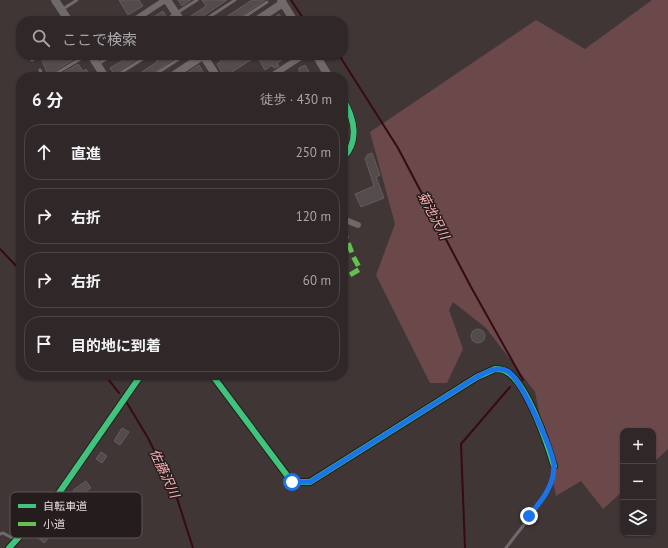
<!DOCTYPE html>
<html lang="ja">
<head>
<meta charset="utf-8">
<style>
  :root { --surface:#302828; --page:#383030; --text:#f1f3f6; --muted:#a8a6a8; --line:#4b4445 }
  body { margin:0; font-family:"PT Sans","Noto Sans JP",sans-serif; background:var(--page); color:var(--text) }
  .controls { position:absolute; right:12px; bottom:12px; display:grid; overflow:hidden; border-radius:8px; box-shadow:0 1px 3px #0004 }
  .controls button { width:36px; height:36px; display:grid; place-items:center; padding:0; border:0; border-bottom:1px solid var(--line); background:var(--surface); color:var(--text); font:20px sans-serif }
  .stop { position:absolute; width:12px; height:12px; margin:-9px; border:3px solid #1a73e8; border-radius:50%; background:#fff }
  .stop.end { background:#1a73e8; border-color:#fff; box-shadow:0 1px 4px #0008 }
  .list { margin:0; padding:0; list-style:none }
  h2 { display:flex; justify-content:space-between; align-items:center; height:52px; margin:0; padding:0 16px; font-size:17px }
  h2 small { font-size:13px; font-weight:400; color:var(--muted) }
  .list li { display:grid; grid-template-columns:26px 1fr auto; gap:12px; align-items:center; box-sizing:border-box; height:56px; margin:0 8px 8px; padding:0 8px; border:1px solid var(--line); border-radius:16px }
  .list b { display:block; font-size:15px; white-space:nowrap }
  .list em { font-size:13px; font-style:normal; color:var(--muted) }
  .icon { flex:none; width:22px; height:22px; fill:none; stroke:currentColor; stroke-width:2; stroke-linecap:round; stroke-linejoin:round }
  .map { position:relative; flex:none; width:668px; height:548px; overflow:hidden }
  .search { position:absolute; background:var(--surface); box-shadow:0 1px 3px #0004; left:16px; top:16px; width:332px; height:44px; display:flex; align-items:center; gap:10px; box-sizing:border-box; padding:0 14px; border-radius:16px; color:var(--muted); font-size:15px }
  .panel { position:absolute; background:var(--surface); box-shadow:0 1px 3px #0004; left:16px; top:72px; width:332px; height:308px; border-radius:16px }
  .map>svg:first-child { display:block }
  .green { fill:#6b484a }
  .lines { fill:none; stroke-linecap:round; stroke-linejoin:round }
  .stream { stroke:#370a12; stroke-width:2 }
  .building { fill:#544b4c; stroke:#645b5b }
  .service { stroke:#706969; stroke-width:3 }
  .minor { stroke:#706969; stroke-width:6 }
  .tertiary { stroke:#706969; stroke-width:8 }
  .quiet { stroke:#63c152; stroke-width:5; stroke-dasharray:10 5; stroke-linecap:butt }
  .cycleway-casing { stroke:#251d1d; stroke-width:8 }
  .cycleway { stroke:#40c37c; stroke-width:6 }
  .route { stroke:#1a73e8; stroke-width:5 }
  .labels { text-anchor:middle; stroke-width:3; stroke-linejoin:round; paint-order:stroke }
  .water-label { font-size:13px; font-style:italic; fill:#f9b1b4; stroke:#251d1d }
  .key { fill:#251d1d; stroke:#5f5656; stroke-width:1 }
  .key-label { font-size:11px; fill:#e6dada }
</style>
</head>
<body>
<div class="map">
<svg width="668" height="548" viewBox="0 0 668 548">
  <rect width="100%" height="100%" fill="#403636"/>
  <path class="green" d="M652,0h16v449l-15,14v-32h-30v60l-20,18 -22,-28 -25,15 -21,-104 -49,-64 -33,-26 -4,8 14,39 -16,34h-17l-54,-108 19,-51 -25,-92 166,-112 49,29z"/>
  <g class="lines">
    <path class="stream" d="M291,0l14,21
      M339,55l59,93 73,139 52,93
      M0,249l21,22
      M105,375l14,18
      M127,403l21,35 28,57 17,53
      M465,548l-4,-104 49,-57"/>
  </g>
  <path class="building" d="M119,0h20l4,6 -15,9z
    M178,0h13l-9,6z
    M202,0h25l-31,21h-5l-3,-3 18,-12z
    M252,0h13l-31,21h-14z
    M163,11l3,5 -5,5h-14z
    M279,14l5,7h-15z
    M45,55h36l-33,20 -7,-17z
    M132,55h11l-29,19 -4,-6z
    M154,55h25l-31,22h-14l23,-15z
    M217,55h12l3,5 8,-5h28l2,3 5,-3h15l-13,8 2,3 -5,2 -2,-3 -7,5 -8,-14 -33,21 -7,-13 4,-3z
    M78,64l5,7 3,-2 5,8h-35z
    M199,65l7,12h-17l-2,-4z
    M305,65l7,12h-10l-3,-6v-3z
    M372,153l8,22 -4,2 8,21 -23,9 -6,-13 19,-8 -9,-28 2,-1v-2z
    M471 336a7 7 0 1 1 14 0a7 7 0 1 1-14 0Z
    M122,428l7,4 -9,13 -6,-4z
    M101,452l6,4 -5,7 -6,-4z
    M86,481l5,7 -13,8 -5,-6z
    M44,526l8,8 -8,9 -9,-8z"/>
  <g class="lines">
    <path class="service" d="M63,9l14,-9
      M164,21l33,-21
      M203,21l32,-21
      M238,21l29,-19
      M29,55l3,5 8,-5
      M98,64l14,-9
      M40,70l3,7
      M50,77l37,-22
      M114,77l35,-22
      M151,77l34,-22
      M0,534l3,-1 13,7
      M506,548c18,-25 45,-51 48,-82"/>
    <path class="minor" d="M133,21l32,-21
      M270,77l34,-22
      M343,122l9,-6
      M343,219l15,6
      M212,375l80,107h18l167,-105 18,-8c5,0 10,1 14,4 19,15 38,69 45,93
      M9,548l50,-55 82,-118"/>
    <path class="tertiary" d="M55,0l14,21
      M167,0l14,21
      M281,0l13,21
      M256,21l27,-18
      M91,55l14,22
      M203,55l14,22
      M316,55l13,22
      M171,77l33,-22
      M343,99c11,19 17,42 0,59"/>
    <path class="quiet" d="M343,229l10,27 7,13 -17,10"/>
    <g class="cycleway-casing">
      <path id="cycleway" d="M343,99c11,19 17,42 0,59
        M212,375l80,107h18l167,-105 18,-8c5,0 10,1 14,4 19,15 38,69 45,93
        M9,548l50,-55 82,-118"/>
    </g>
    <use href="#cycleway" class="cycleway"/>
  </g>
  <g class="lines">
    <path class="route" d="M292,482h18l167,-105c10,-5 21,-12 32,-5 13,10 43,76 45,93 0,4 -1,9 -1,12 -4,16 -15,27 -24,39"/>
  </g>
  <g class="labels">
    <g class="water-label">
      <text transform="translate(434 215) rotate(62)" y="5">菊池沢川</text>
      <text transform="translate(165 473) rotate(65)" y="5">佐藤沢川</text>
    </g>
  </g>
  <rect x="10" y="492" width="132" height="46" rx="6" class="key"/>
  <rect x="18" y="504" width="18" height="4" fill="#40c37c"/>
  <rect x="18" y="522" width="18" height="4" fill="#63c152"/>
  <g class="key-label">
    <text x="43" y="510">自転車道</text>
    <text x="43" y="528">小道</text>
  </g>
</svg>
<div class="controls">
<button>+</button>
<button>−</button>
<button><svg class="icon" aria-label="layers" viewBox="0 0 24 24"><path d="M12 4l9 5-9 5-9-5zM3 14l9 5 9-5"/></svg></button>
</div>
<div class="stop" style="left:292px;top:482px"></div>
<div class="stop end" style="left:529px;top:516px"></div>
<div class="search"><svg class="icon" aria-label="search" viewBox="0 0 24 24"><circle cx="10" cy="10" r="6"/><path d="M15 15l6 6"/></svg>ここで検索</div>
<section class="panel">
<h2>6 分<small>徒歩 · 430 m</small></h2>
<ul class="list">
<li><svg class="icon" aria-label="ahead" viewBox="0 0 24 24"><path d="M12 20V5M6 11l6-6 6 6"/></svg><div><b>直進</b></div><em>250 m</em></li>
<li><svg class="icon" aria-label="right" viewBox="0 0 24 24"><path d="M7 20v-9h11M14 6l5 5-5 5"/></svg><div><b>右折</b></div><em>120 m</em></li>
<li><svg class="icon" aria-label="right" viewBox="0 0 24 24"><path d="M7 20v-9h11M14 6l5 5-5 5"/></svg><div><b>右折</b></div><em>60 m</em></li>
<li><svg class="icon" aria-label="arrive" viewBox="0 0 24 24"><path d="M6 21V4h12l-3 4 3 4H6"/></svg><div><b>目的地に到着</b></div></li>
</ul>
</section>
</div>
</body>
</html>
